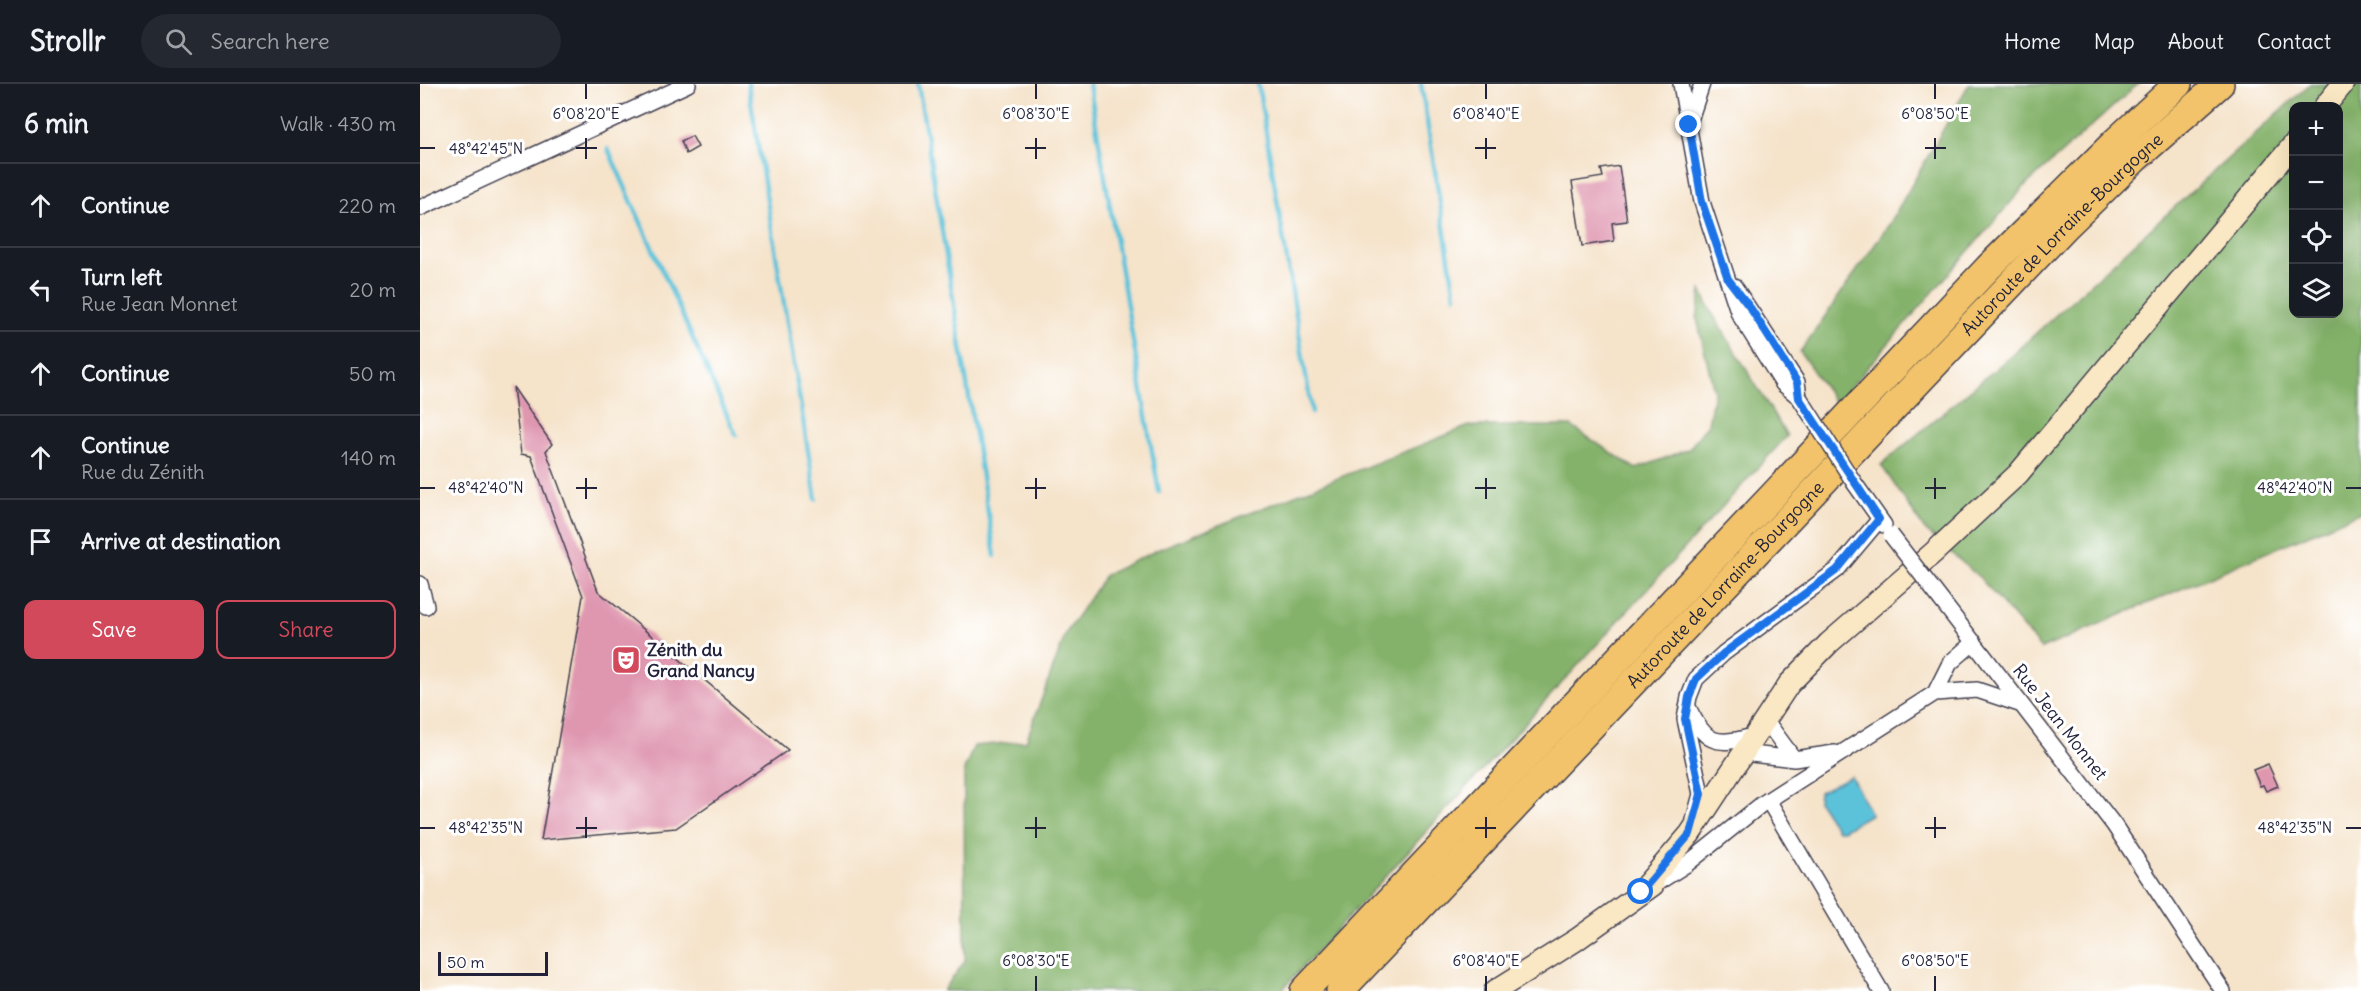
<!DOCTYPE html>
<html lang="en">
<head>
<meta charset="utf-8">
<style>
  :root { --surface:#171b24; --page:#242831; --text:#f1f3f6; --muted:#9ea1a6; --line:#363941; --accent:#d1495b }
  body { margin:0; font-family:Delius,sans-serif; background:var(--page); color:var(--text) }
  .controls { position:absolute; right:18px; top:18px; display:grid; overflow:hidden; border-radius:12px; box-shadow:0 6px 24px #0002 }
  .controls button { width:54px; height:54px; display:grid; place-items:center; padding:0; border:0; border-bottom:2px solid var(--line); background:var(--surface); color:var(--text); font:30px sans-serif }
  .scale { position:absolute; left:18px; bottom:15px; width:110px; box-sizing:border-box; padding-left:6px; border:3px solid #22223b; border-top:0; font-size:16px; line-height:21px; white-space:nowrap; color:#22223b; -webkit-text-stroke:4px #fff; paint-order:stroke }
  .stop { position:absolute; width:18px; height:18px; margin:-14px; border:4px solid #1a73e8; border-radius:50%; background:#fff }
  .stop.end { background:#1a73e8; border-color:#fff; box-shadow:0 2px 6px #0008 }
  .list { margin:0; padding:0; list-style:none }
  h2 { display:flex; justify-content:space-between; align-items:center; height:78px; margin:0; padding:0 24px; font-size:26px }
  h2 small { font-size:20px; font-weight:400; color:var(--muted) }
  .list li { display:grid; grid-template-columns:39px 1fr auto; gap:18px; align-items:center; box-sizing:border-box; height:84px; padding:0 24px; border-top:2px solid var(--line) }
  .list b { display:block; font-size:22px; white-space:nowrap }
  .list p { margin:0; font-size:20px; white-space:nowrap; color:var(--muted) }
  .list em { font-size:20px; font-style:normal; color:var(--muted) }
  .actions { display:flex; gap:12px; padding:18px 24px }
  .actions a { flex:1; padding:14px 0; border:2px solid var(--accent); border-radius:12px; text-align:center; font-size:21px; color:var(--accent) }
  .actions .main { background:var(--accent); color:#fff }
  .icon { flex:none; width:33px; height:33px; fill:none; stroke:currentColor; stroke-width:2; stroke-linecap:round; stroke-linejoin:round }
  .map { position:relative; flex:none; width:1941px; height:907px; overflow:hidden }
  header { display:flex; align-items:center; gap:36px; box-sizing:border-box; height:84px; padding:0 30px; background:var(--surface); border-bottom:2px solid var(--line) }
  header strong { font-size:28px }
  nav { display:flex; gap:33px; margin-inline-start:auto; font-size:21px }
  .search { width:420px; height:54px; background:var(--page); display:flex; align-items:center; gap:15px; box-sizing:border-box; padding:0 21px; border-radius:33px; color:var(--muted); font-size:22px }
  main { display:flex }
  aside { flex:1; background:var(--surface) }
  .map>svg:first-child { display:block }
  .forest { fill:#84b26b; stroke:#536a53; stroke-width:1.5; fill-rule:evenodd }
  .water { fill:#5cc2da; stroke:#3f728a; stroke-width:1.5 }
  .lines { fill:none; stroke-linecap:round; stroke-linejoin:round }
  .stream { stroke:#5cc2da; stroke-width:4.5 }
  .building { fill:#df97b0 }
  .street-casing { stroke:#423f50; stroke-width:18 }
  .secondary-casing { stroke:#423f50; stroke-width:24 }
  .highway-casing { stroke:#423f50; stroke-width:30 }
  .street { stroke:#fff; stroke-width:15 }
  .secondary { stroke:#fae7c3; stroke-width:21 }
  .highway { stroke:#f2c36a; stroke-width:27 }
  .street-bridge-casing { stroke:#423f50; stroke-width:18; stroke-linecap:butt }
  .street-bridge { stroke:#fff; stroke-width:15 }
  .route { stroke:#1a73e8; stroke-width:8 }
  .ticks { fill:none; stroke:#22223b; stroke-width:2 }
  .labels { text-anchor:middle; stroke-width:6; stroke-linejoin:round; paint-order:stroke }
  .street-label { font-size:18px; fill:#22223b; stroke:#fff }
  .poi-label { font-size:18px; font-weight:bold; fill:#22223b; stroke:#fff; text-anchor:start }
  .ticks-label { font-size:15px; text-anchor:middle; fill:#22223b; stroke:#fff; stroke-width:6; stroke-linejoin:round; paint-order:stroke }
</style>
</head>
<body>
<header>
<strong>Strollr</strong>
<div class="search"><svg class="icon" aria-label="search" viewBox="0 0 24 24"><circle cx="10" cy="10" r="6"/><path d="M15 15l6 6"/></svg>Search here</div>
<nav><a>Home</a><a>Map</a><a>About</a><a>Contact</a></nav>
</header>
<main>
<aside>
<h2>6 min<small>Walk · 430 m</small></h2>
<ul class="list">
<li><svg class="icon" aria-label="ahead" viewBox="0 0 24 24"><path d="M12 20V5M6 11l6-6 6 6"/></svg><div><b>Continue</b></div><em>220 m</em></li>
<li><svg class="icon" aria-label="left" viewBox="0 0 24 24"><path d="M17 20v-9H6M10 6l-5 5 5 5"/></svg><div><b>Turn left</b><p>Rue Jean Monnet</p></div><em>20 m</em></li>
<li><svg class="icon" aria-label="ahead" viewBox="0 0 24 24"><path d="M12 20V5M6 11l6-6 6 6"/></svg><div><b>Continue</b></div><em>50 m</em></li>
<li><svg class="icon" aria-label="ahead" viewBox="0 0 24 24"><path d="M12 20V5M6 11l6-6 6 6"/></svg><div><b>Continue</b><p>Rue du Zénith</p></div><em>140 m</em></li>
<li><svg class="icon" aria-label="arrive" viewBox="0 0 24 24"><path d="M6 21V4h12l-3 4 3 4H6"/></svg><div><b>Arrive at destination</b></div></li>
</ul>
<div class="actions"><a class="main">Save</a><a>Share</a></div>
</aside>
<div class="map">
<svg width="1941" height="907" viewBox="0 0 1941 907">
  <rect width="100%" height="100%" fill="#fff"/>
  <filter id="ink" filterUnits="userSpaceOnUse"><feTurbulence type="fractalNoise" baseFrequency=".0167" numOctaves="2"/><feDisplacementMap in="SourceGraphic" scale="12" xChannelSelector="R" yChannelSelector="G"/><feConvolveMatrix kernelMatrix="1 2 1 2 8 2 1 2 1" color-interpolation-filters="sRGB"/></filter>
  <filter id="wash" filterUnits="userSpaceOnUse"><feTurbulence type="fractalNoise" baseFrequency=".008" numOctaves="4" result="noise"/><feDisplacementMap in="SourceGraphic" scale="24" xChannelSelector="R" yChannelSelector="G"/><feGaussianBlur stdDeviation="1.35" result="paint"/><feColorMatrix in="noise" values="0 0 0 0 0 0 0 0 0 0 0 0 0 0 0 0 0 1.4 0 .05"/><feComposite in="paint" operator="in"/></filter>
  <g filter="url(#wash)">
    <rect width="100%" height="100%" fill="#f5e3ca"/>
    <path class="forest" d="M1549,0h169l-114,103 -188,217 -36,-52 90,-129z
      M1890,0h51v428l-320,137 -61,-71 -55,-48 -44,-65 131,-110zM1874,22h44v208h-44z
      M1281,206l11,23 75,123 -506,555h-338l22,-30 -1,-191 10,-24 52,-5 40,-108 39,-58 54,-26 310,-123h102l65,43 53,-20 19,-25 6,-33 -17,-72z"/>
    <path class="water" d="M1431,692l20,38 -28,16h-6l-19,-29 1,-9z"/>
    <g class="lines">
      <path class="stream" d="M328,0l68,415
        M498,0l77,472
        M669,0l70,408
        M838,0l54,329
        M1001,0l34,212
        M188,65l128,286"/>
    </g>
    <g id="blocks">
      <path class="building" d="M272,52l6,11 -12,7 -5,-13z
        M1199,82l8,55 -15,2 2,18 -32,5 -10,-64 31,-5 -2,-8z
        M93,303l39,57 -6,7 52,140 190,159 -112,78 -135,12 42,-244 -52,-140 -10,-2z
        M1848,680l10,22 -12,5 -3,-6 -3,1 -7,-16z"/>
    </g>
  </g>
  <g filter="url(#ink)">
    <use href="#blocks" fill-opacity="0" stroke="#423f50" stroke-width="1.5"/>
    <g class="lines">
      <g class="street-casing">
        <path id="street" d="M1261,0l21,118 37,112 44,70 16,13
          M1270,36l12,-36
          M0,124l268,-124
          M1314,202l63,96 2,15
          M1435,400l29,41
          M0,500l6,22
          M1521,516l173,225 109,166
          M1515,609l42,-3 45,15
          M1268,623c17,36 27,40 65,29
          M1352,645l22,30 41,-6
          M1323,669l51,6
          M1348,716l113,191
          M1274,736l7,-26 -16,-75 4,-22 7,-18 28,-26 113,-83 42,-50
          M1237,799l30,-19 75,-60 173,-111 15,-30 24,-21"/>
      </g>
      <g class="secondary-casing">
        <path id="secondary" d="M1905,22l18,-22
          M1220,808l50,-58 99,-150 40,-41 104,-90 85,-79 276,-330
          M1075,907l81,-51 77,-55"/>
      </g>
      <g class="highway-casing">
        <g id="highway">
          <path d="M884,907l684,-723 129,-128 61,-56"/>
          <path id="s1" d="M920,907l726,-765 69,-67 85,-75"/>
        </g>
      </g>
      <use href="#street" class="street"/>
      <use href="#secondary" class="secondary"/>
      <use href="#highway" class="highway"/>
      <g class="street-bridge-casing">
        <path id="street-bridge" d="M1379,313l56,87
          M1471,451l50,65"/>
      </g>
      <use href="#street-bridge" class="street-bridge"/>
    </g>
  </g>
  <g class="lines" filter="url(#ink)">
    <path class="route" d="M1221,808l49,-58 11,-40 -16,-75 4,-22 7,-18 28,-26 113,-83 42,-51 -80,-121 -2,-16 -46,-73 -23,-30 -26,-77 -13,-77"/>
  </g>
  <path class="ticks" d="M166,0v15M616,0v15M1066,0v15M1515,0v15M166,54v21M616,54v21M1066,54v21M1515,54v21M0,64h15M156,64h21M605,64h21M1055,64h21M1505,64h21M166,394v21M616,394v21M1066,394v21M1515,394v21M0,404h15M156,404h21M605,404h21M1055,404h21M1505,404h21M1926,404h15M166,733v21M616,733v21M1066,733v21M1515,733v21M0,744h15M156,744h21M605,744h21M1055,744h21M1505,744h21M1926,744h15M616,892v15M1066,892v15M1515,892v15"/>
  <defs>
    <g id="theatre-square" transform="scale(1.5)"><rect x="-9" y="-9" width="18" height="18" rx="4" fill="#d1495b" stroke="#fff"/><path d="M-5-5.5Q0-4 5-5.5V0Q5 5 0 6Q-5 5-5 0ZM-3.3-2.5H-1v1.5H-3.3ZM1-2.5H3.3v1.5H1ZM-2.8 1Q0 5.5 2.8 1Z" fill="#fff"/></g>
  </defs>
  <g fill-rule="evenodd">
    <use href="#theatre-square" x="206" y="576"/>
  </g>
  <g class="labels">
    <g class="street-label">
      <text dy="6" stroke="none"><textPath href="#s1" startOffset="1046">Autoroute de Lorraine-Bourgogne</textPath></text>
      <text dy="6" stroke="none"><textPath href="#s1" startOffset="560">Autoroute de Lorraine-Bourgogne</textPath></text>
      <text transform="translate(1640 638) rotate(52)" y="6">Rue Jean Monnet</text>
    </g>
    <g class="poi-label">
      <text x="227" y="572">Zénith du<tspan x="227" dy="21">Grand Nancy</tspan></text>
    </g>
  </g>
  <g class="ticks-label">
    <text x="166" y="35">6°08'20"E</text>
    <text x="616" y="35">6°08'30"E</text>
    <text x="1066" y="35">6°08'40"E</text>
    <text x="1515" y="35">6°08'50"E</text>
    <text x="66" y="70">48°42'45"N</text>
    <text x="66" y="409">48°42'40"N</text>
    <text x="1875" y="409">48°42'40"N</text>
    <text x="66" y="749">48°42'35"N</text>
    <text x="1875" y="749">48°42'35"N</text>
    <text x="616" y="882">6°08'30"E</text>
    <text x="1066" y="882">6°08'40"E</text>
    <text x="1515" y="882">6°08'50"E</text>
  </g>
</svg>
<div class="controls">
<button>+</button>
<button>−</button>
<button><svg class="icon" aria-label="locate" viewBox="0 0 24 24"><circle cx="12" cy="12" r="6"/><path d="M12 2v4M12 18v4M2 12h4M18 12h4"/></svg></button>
<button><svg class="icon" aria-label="layers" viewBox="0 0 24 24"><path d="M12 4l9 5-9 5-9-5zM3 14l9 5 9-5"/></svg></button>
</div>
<div class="scale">50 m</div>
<div class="stop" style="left:1221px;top:808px"></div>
<div class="stop end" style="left:1269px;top:41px"></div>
</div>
</main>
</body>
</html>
